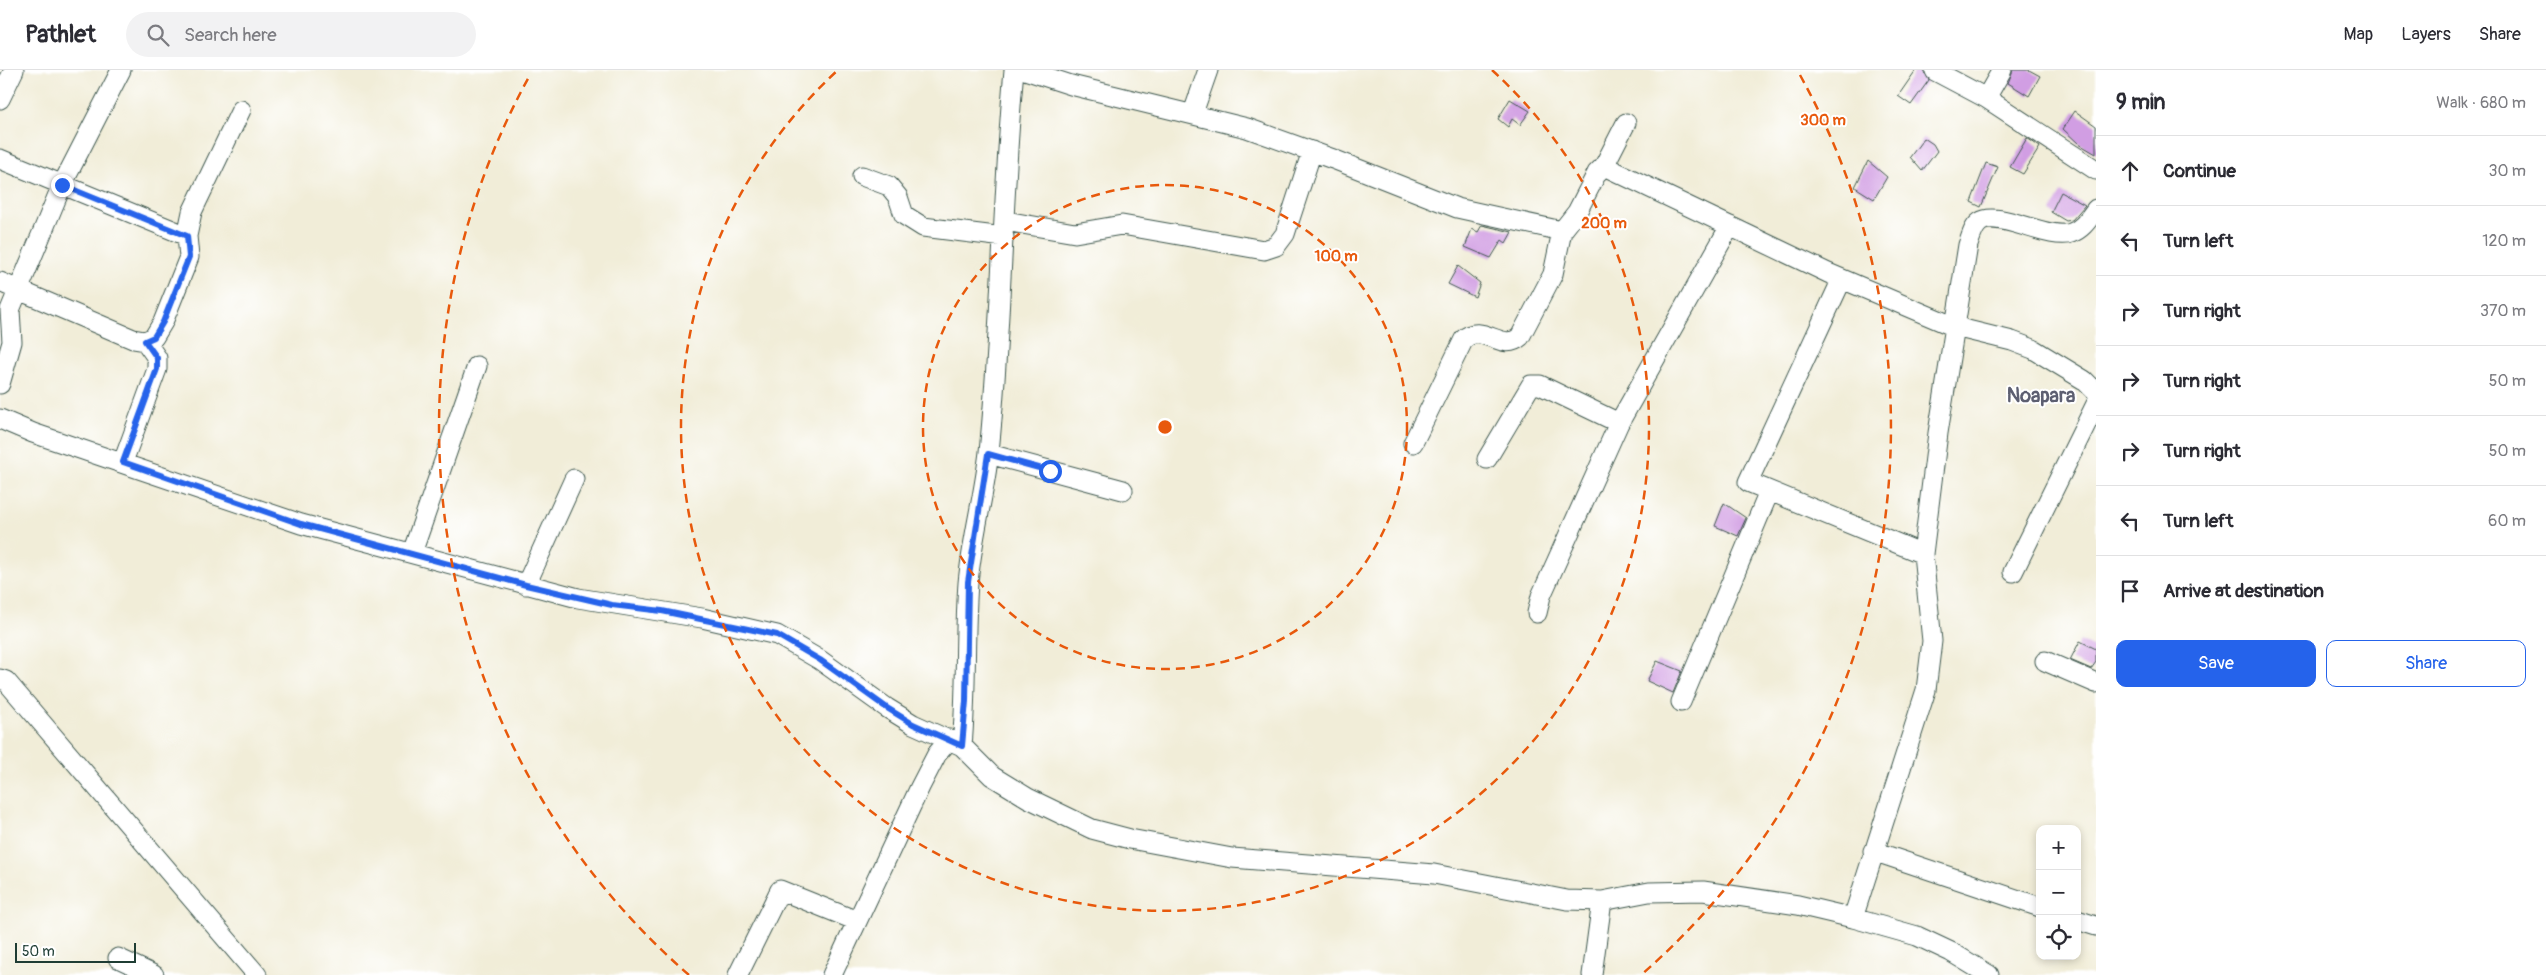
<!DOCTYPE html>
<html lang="en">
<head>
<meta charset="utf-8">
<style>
  :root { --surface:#fff; --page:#f2f2f3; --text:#2b2b33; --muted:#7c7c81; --line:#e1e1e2; --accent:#2563eb }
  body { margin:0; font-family:Pangolin,sans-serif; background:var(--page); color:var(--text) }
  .controls { position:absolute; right:15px; bottom:15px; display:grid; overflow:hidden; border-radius:10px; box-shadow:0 2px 8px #0003 }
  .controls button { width:45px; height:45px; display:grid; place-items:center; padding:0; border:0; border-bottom:1px solid var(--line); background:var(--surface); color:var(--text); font:25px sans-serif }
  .scale { position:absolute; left:15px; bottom:12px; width:121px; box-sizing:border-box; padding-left:5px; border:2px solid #1f3d34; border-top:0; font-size:14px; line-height:18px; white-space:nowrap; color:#1f3d34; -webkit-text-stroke:4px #fff; paint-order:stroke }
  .stop { position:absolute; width:15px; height:15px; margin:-11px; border:4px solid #2563eb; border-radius:50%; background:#fff }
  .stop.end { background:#2563eb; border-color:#fff; box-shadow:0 1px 5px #0008 }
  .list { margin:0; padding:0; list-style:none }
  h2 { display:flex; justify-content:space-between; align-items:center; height:65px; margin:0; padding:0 20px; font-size:21px }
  h2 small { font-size:16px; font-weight:400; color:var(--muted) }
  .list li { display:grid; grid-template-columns:32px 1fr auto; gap:15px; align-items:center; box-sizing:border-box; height:70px; padding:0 20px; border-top:1px solid var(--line) }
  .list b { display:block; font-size:19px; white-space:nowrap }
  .list em { font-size:16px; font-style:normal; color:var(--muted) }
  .actions { display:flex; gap:10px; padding:15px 20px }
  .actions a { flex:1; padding:11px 0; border:1px solid var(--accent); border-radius:10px; text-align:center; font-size:18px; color:var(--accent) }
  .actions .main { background:var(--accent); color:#fff }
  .icon { flex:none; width:28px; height:28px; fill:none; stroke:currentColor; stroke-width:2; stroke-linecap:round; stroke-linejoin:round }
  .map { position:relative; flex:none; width:2096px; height:905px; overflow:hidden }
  header { display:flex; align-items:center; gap:30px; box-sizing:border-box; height:70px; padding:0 25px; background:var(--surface); border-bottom:1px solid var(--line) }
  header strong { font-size:24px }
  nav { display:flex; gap:28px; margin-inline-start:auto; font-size:18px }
  .search { width:350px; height:45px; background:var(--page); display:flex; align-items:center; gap:12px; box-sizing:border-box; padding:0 18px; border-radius:28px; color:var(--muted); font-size:19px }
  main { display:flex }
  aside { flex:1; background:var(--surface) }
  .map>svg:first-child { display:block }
  .building { fill:#d19ee3 }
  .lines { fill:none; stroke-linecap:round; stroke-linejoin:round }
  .street-casing { stroke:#3e574d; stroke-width:21 }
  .street { stroke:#fff; stroke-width:19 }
  .route { stroke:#2563eb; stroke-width:6 }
  .ring { fill:none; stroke:#e8590c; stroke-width:2.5; stroke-dasharray:9 6 }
  .labels { text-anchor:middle; stroke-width:4; stroke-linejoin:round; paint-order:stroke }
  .district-label { font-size:20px; font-weight:bold; fill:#5d5f71; stroke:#fff }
  .centre { fill:#e8590c; stroke:#fff; stroke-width:2.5 }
  .ring-label { font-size:15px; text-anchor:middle; font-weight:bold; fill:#e8590c; stroke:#fff; stroke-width:4; stroke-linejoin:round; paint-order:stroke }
</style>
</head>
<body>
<header>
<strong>Pathlet</strong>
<div class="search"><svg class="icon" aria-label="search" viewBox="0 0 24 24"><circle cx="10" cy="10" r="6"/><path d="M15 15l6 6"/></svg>Search here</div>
<nav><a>Map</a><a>Layers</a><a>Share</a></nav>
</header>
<main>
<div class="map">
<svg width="2096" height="905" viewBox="0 0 2096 905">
  <rect width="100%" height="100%" fill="#fff"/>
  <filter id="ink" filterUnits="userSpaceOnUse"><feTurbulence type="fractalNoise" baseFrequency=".02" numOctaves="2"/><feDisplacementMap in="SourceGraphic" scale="10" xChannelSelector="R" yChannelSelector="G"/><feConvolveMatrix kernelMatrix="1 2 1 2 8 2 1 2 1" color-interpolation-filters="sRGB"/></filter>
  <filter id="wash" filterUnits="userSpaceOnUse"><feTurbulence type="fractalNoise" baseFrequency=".0096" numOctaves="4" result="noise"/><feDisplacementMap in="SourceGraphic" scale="20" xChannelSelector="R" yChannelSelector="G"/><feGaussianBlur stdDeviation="1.12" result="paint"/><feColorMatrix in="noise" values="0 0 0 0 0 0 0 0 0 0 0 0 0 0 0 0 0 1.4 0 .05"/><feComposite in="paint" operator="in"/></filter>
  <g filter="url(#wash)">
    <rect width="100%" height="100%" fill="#f1edd8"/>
    <g id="blocks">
      <path class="building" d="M1916,0h8l5,10 -18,25 -13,-9z
        M2013,0h16l11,6 -11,20 -21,-13z
        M1510,29l20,12 -10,14 -8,-6 -4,8 -10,-8z
        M2075,41l21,15v28l-17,-10 -16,-15z
        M1924,68l9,6 4,7 -15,20 -12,-14z
        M2027,68l13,9 -17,27 -13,-7z
        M1868,91l19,16 -13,22 -19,-12z
        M1986,93l12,4 -17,40 -10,-5z
        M2061,122l24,13 -13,15 -6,1 -15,-9z
        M1482,155l30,7 -6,11 -4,-3 -11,18 -26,-11 7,-18 6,3z
        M1458,196l22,17 -5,14 -27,-13z
        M1724,433l22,15 -8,18 -23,-10z
        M2080,571l16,8v13l-5,7 -21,-9z
        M1657,591l25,10 -9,22 -26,-12z"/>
    </g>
  </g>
  <g filter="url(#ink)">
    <use href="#blocks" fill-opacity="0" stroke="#3e574d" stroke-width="1"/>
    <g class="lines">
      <g class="street-casing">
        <path id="street" d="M1025,0l46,15 176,43 86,31 124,49 105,23 15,-19 20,-39 7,-7 224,107 127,54 57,14 21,8 51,31 12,12
          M1935,1l51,27 110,72
          M1986,28l16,-28
          M0,29l14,-29
          M1193,43l15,-43
          M0,89l187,77
          M1604,96l22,-43
          M862,106l27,10 9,11 6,18 19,12 81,10
          M1005,151l70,12 47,-8 142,25 12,-4 9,-12 27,-83
          M1842,209l-94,203 175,72
          M0,212l133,57 12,2 9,-4 9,-15 26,-65 -2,-21 5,-24 49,-102
          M0,314l12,-42 -2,-32 52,-125 59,-115
          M0,349l33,14 268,91 277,74 124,20 75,17 43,25 67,48 26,16 49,22 30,30 36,22 64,31 38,10 102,19 202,16 133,26 35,1 47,-9 54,-1 95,14 55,13
          M1413,373l51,-104c18,-17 38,14 56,-2l33,-63 9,-43
          M989,384l134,36
          M1487,389l44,-74h9l79,38
          M123,392l34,-93v-11l-12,-17
          M412,483l65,-187
          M2013,502l83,-168
          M526,515l48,-106
          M1537,543l4,-17 78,-173 111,-197
          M2045,591l51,22
          M0,609l6,2 251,294
          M1681,632l88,-210
          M962,676c5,-55 2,-109 6,-163 4,-44 16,-87 21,-131 13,-127 13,-255 25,-382
          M1873,781l167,56
          M2077,850l19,6
          M118,888l36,17
          M738,905l42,-85 77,31
          M832,905l88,-188 17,-33 13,-15
          M1592,905l10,-74
          M1989,905l-38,-23 -34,-16 -64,-18 73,-228 6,-49 -9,-87 15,-121 30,-188c3,-8 5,-18 12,-23 18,-13 69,19 91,11 12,-4 18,-15 25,-24"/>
      </g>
      <use href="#street" class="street"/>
    </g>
  </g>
  <g class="lines" filter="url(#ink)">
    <path class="route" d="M62,115l125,51 2,21 -26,65 -9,15 -9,4 12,17v11l-34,93 178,62 225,61 86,20 50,6 115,24 43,25 67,48 26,16 49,22 4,-45 2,-119 20,-128 62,17"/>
  </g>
  <g class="ring">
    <circle cx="1165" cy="357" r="242"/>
    <path d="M1492 0A484 484 0 1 1 838 0"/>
    <path d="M689 905A726 726 0 0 1 530 5M1800 5A726 726 0 0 1 1641 905"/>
  </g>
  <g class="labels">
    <g class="district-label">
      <text x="2041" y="332">Noapara</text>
    </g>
  </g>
  <circle cx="1165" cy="357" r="8" class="centre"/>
  <g class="ring-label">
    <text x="1823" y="55">300 m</text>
    <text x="1604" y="158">200 m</text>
    <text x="1336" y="191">100 m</text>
  </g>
</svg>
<div class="controls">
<button>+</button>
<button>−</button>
<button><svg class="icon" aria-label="locate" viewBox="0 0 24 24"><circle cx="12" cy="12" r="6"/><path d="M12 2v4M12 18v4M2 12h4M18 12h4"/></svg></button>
</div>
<div class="scale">50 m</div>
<div class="stop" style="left:1050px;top:401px"></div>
<div class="stop end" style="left:62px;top:115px"></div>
</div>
<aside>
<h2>9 min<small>Walk · 680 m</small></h2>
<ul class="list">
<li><svg class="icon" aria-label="ahead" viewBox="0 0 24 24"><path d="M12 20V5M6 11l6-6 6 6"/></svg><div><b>Continue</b></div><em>30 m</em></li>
<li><svg class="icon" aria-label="left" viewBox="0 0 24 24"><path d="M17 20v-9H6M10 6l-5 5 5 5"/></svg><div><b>Turn left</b></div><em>120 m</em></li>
<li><svg class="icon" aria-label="right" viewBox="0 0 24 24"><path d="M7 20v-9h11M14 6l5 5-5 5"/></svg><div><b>Turn right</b></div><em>370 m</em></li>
<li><svg class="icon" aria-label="right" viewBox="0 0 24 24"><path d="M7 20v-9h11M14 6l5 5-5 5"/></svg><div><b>Turn right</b></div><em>50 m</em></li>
<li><svg class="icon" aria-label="right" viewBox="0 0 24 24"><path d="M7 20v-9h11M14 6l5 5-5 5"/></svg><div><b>Turn right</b></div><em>50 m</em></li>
<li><svg class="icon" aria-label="left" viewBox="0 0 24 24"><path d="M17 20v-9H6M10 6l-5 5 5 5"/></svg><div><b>Turn left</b></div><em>60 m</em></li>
<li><svg class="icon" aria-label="arrive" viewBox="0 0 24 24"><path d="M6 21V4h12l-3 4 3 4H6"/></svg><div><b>Arrive at destination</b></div></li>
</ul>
<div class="actions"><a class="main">Save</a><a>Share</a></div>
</aside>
</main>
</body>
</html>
